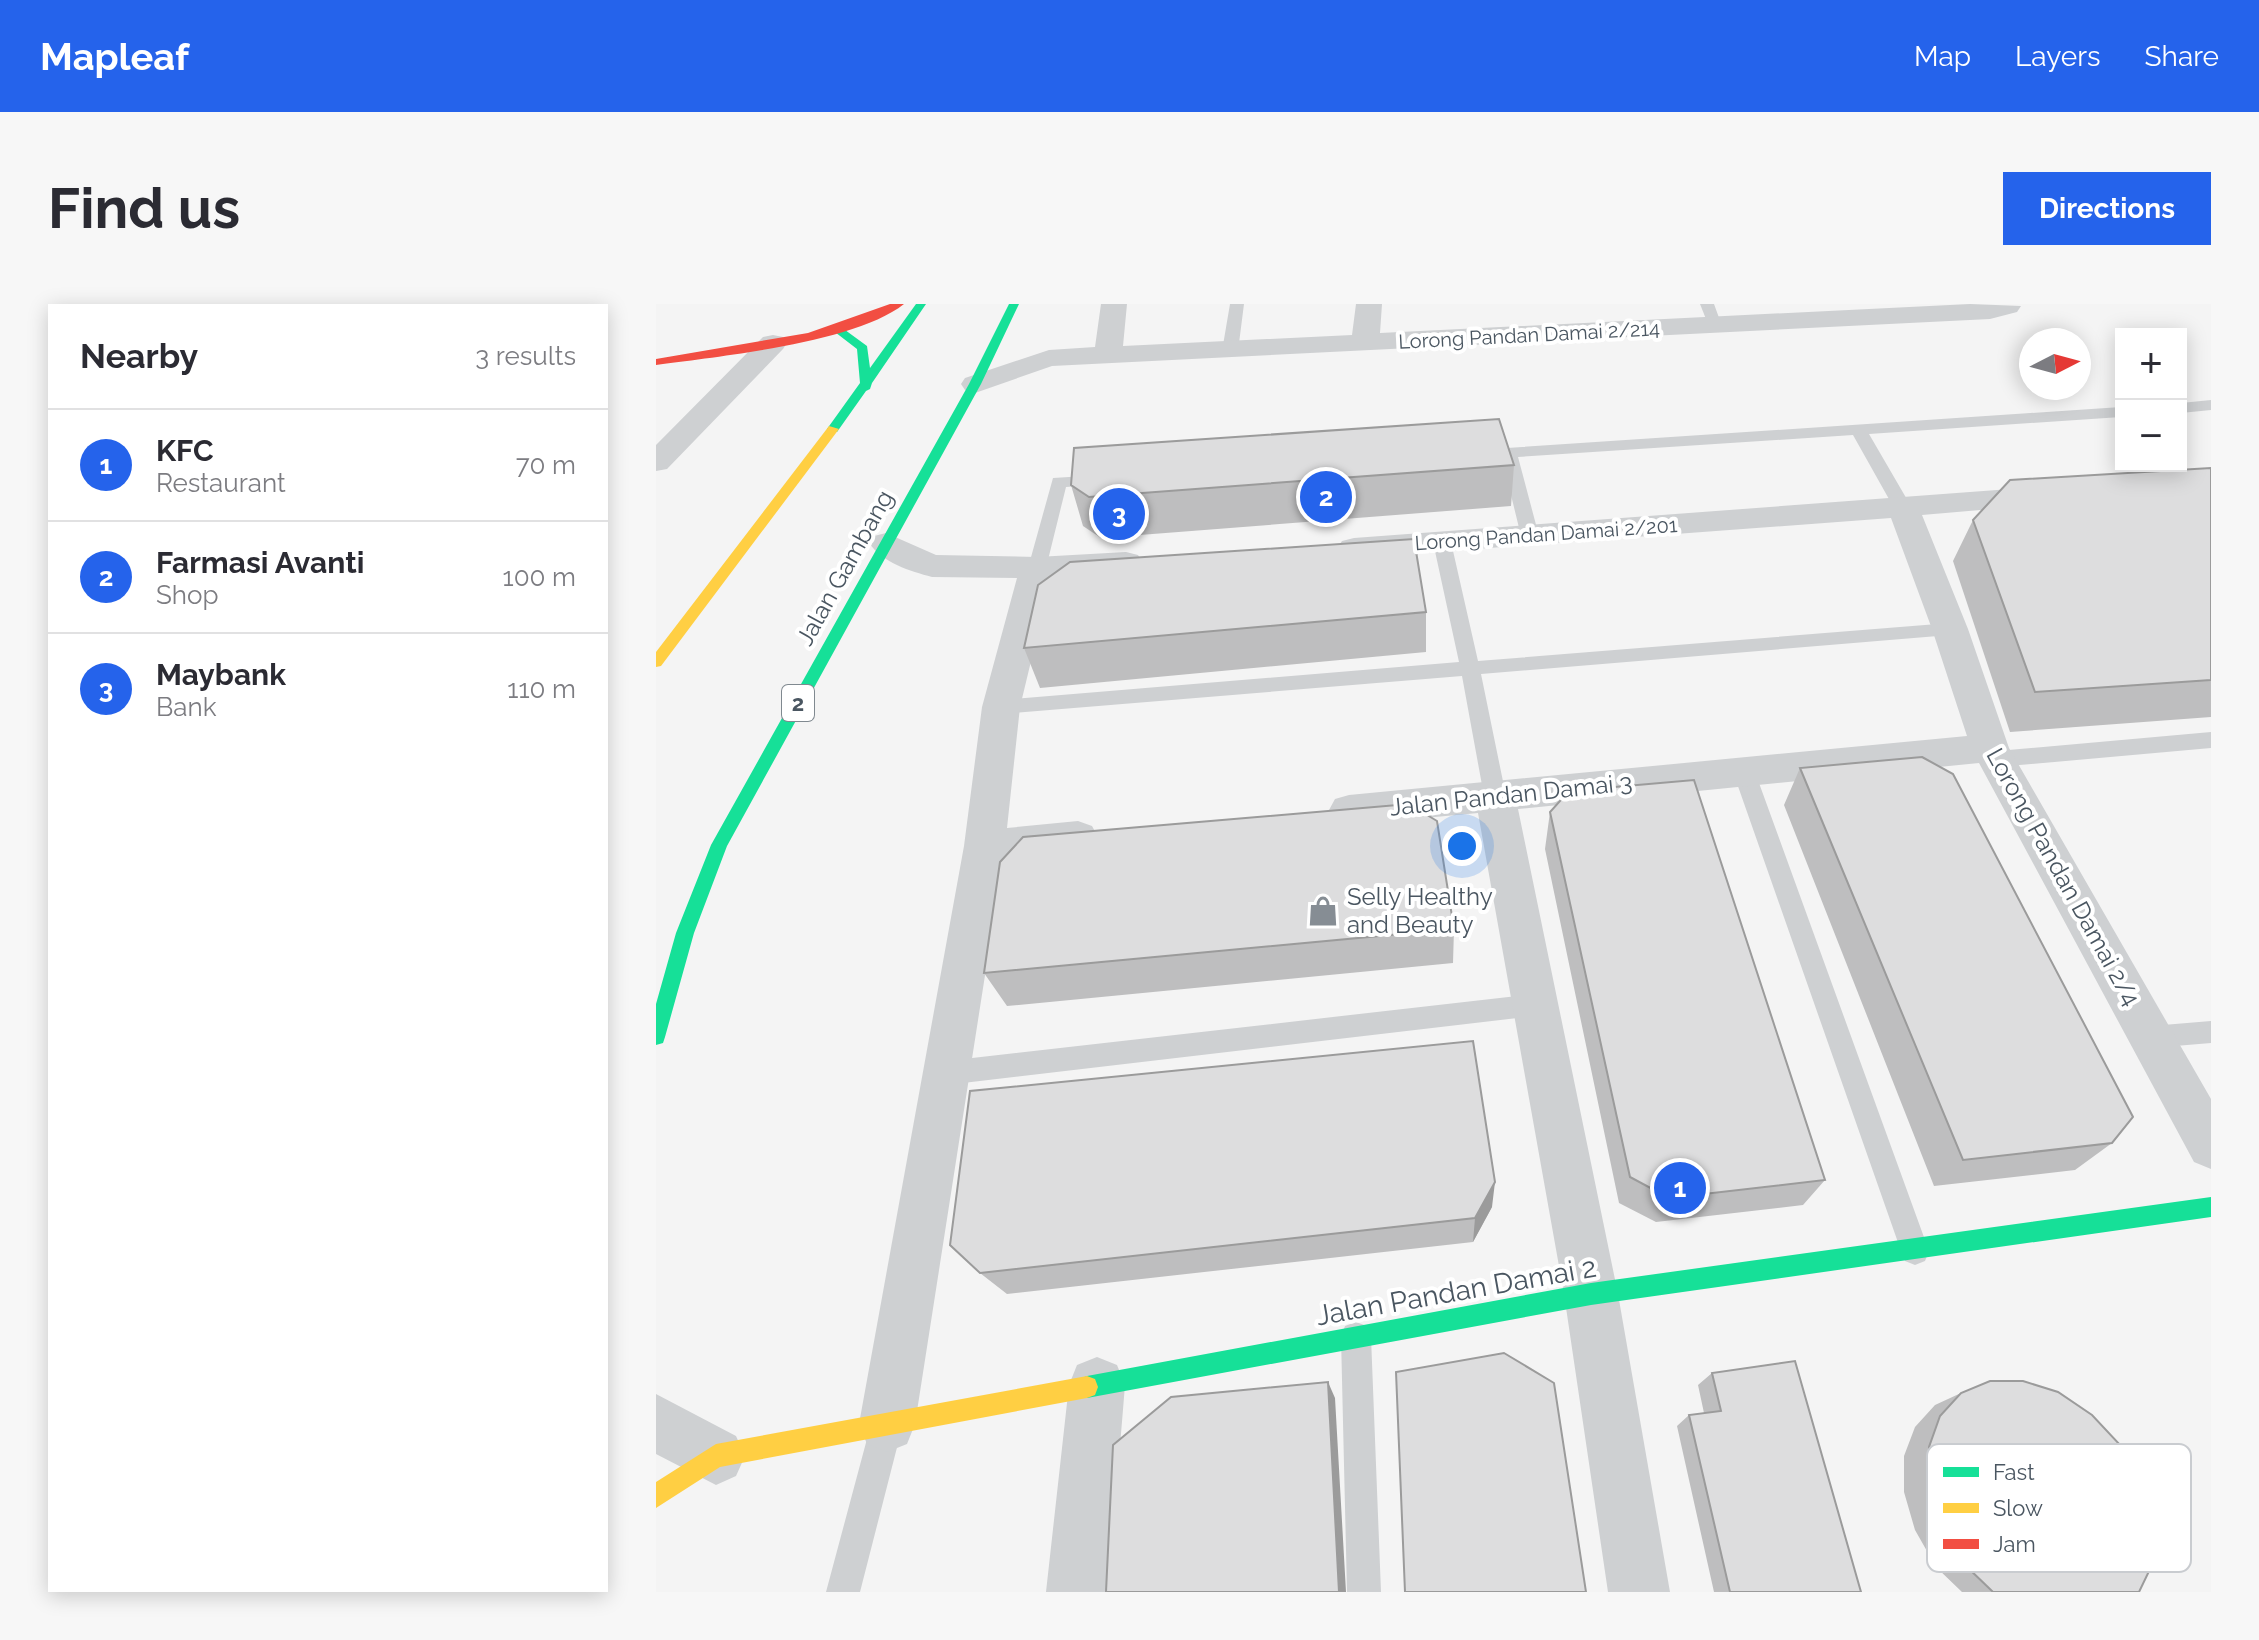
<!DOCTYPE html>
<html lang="en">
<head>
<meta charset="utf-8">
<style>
  :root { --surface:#fff; --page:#f7f7f7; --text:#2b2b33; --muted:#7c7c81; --line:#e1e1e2; --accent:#2563eb }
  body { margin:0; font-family:Raleway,sans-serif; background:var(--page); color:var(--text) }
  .controls { position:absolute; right:24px; top:24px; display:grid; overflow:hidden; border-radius:0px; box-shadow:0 4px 20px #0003 }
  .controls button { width:72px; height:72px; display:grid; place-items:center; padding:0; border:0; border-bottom:2px solid var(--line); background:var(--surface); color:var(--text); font:40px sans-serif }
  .compass { position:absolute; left:1363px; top:24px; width:72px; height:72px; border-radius:50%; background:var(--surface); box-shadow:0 4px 20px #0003; rotate:84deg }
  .you { position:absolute; left:806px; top:542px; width:28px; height:28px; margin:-20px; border:6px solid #fff; border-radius:50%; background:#1a73e8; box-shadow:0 0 0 12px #1a73e833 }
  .badge { display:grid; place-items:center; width:52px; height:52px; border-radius:50%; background:var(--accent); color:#fff; font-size:26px; font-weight:700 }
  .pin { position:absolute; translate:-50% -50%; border:4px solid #fff; box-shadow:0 2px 8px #0006 }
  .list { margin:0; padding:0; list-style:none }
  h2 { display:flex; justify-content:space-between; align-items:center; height:104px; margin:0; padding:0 32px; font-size:34px }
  h2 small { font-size:26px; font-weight:400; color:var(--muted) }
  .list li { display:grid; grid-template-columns:52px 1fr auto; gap:24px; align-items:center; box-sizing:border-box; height:112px; padding:0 32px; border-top:2px solid var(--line) }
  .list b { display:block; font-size:30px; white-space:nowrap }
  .list p { margin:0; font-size:26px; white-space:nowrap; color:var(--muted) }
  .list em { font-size:26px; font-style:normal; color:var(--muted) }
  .map { position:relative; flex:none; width:1555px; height:1288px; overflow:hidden; border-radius:0px }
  header { display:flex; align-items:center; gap:48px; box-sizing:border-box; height:112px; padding:0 40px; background:var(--accent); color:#fff }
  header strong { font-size:38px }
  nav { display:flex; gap:44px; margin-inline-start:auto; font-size:28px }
  .intro { display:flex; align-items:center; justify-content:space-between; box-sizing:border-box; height:192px; padding:0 48px }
  h1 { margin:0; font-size:56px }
  .button { padding:20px 36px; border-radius:0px; background:var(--accent); color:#fff; font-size:28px; font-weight:700 }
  main { display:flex; gap:48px; padding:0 48px }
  aside { flex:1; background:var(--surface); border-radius:0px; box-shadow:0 4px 20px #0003 }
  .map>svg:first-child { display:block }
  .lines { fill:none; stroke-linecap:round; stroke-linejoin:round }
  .lane { fill:#ced0d2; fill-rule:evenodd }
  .street { fill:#ced0d2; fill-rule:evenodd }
  .fast { fill:#16e098; fill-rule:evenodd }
  .slow { fill:#ffcf43; fill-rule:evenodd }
  .jam { fill:#f24e42; fill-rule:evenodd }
  .wall { fill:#bebebf }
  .shaded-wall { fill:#9b9b9b }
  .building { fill:#ddddde; stroke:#9b9b9b; stroke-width:2 }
  .labels { text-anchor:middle; stroke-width:8; stroke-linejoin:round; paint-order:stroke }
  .far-street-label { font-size:20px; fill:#4a5661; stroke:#fff }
  .shield { fill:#fff; stroke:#808990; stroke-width:2 }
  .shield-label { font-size:22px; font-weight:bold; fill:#4a5661 }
  .street-label { font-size:24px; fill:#4a5661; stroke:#fff }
  .poi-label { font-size:24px; fill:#4a5661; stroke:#fff; text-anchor:start }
  .near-street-label { font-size:28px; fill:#4a5661; stroke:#fff }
  .key { fill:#fff; stroke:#c9ccd0; stroke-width:2 }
  .key-label { font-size:22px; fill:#4a5661 }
</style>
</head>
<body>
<header>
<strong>Mapleaf</strong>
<nav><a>Map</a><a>Layers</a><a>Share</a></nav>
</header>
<div class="intro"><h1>Find us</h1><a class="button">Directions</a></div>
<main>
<aside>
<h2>Nearby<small>3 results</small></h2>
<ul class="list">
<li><span class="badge">1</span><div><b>KFC</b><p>Restaurant</p></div><em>70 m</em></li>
<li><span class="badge">2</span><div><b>Farmasi Avanti</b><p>Shop</p></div><em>100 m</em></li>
<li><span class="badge">3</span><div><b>Maybank</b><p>Bank</p></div><em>110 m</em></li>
</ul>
</aside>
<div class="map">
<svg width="1555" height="1288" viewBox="0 0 1555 1288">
  <rect width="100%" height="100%" fill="#f4f4f4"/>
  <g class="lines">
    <path class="lane" d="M574,0h14l-6,47 -8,5 -8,-5z
      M1044,0h14l8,22 -2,3h-10z
      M1555,96v10l-30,3v-10z
      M1465,103v10l-252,17 43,74 -9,5 -9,-5 -41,-73 -335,22 21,79 -9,6 -9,-6 -19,-78 -25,2 -8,-5 8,-5z
      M445,171l6,1 3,4 -3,4 -41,3 -20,81 -3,4h-12l-3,-4 25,-90z
      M786,232l9,6 27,119 472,-38 10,6 -10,6 -469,39 25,122 -3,6 -8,2 -8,-2 -3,-6 -22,-120 -461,38 -7,-2 -3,-5 3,-5 7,-2 458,-38 -26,-120z
      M1555,428v16l-214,19 -7,-2 -4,-6 4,-6 7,-2z
      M1088,460l8,2 3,6 174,479 -4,10 -10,4 -10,-4 -4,-10 -168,-479 3,-6z
      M879,690l9,3 3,8 -3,8 -9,3 -589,69 -9,-4 -4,-8 4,-8 9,-4z
      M1555,717v22l-60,5 -9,-3 -4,-8 4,-8 9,-3z
      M700,1018l11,4 4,11 10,255h-34l-6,-255 4,-11z
      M231,1104l11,5 5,11 -43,168h-34l45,-168 5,-11z"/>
    <path class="street" d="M445,0h26l-4,42 229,-11 4,-31h26l-2,29 590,-29 51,2 -4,6 -27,7 -938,47 -77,27 -10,-3 -4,-6 4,-6 84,-28 46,-3z
      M117,31l10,2 4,6 -4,6 -116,120 -11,2v-26l107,-108z
      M1395,182l11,3 5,7 -5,7 -140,12 46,114 41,119 202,351v70l-17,-7 -215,-399 -461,46 100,485 52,298h-62l-44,-298 -86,-481 -129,12 -14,-4 -6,-11 6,-11 14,-4 618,-59 -35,-107 -41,-111 -537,40 -12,-3 -5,-7 5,-7 12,-3z
      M230,229l50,22 101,2 89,-5 12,3 5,8 -5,8 -12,3 -75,4 -31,129 -13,121 71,-7 14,5 6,11 -6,11 -14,5 -75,7 -88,564 -8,20 -20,8 -20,-8 -8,-20 105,-578 18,-139 35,-129 -85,-1c-22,-6 -49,-14 -63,-34l5,-7z
      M441,1053l20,8 8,20 -17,207h-62l23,-207 8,-20z
      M0,1090l80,42 9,20 -9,20 -20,9 -60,-31z"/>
    <path class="fast" d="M260,0h10l-54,79 -2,6 -4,2 -29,41h-8l-2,-3 33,-46 -3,-34 -26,-20 10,-2 26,19 3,22z
      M353,0h10l-38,80 -254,462 -33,87 -29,104 -2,6 -7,2v-41l20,-71 35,-88 258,-461z
      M1555,893v20l-620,88 -504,93 -8,-3 -3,-8 3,-8 8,-3 504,-93z"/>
    <path class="slow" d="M173,122l10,3 -178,237 -5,1v-15z
      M431,1072l8,3 3,8 -3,8 -8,3 -367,69 -64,41v-26l60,-38z"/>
    <path class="jam" d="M234,0h14c-49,39 -184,52 -248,61v-6l152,-26z"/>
  </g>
  <path class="wall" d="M858,161l-3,41 -410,32 -18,-12 -12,-41z
    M1555,164v249l-201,15 -57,-171 20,-41z
    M770,308v40l-386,36 -16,-40z
    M1144,464l312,375 -37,27 -141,16 -150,-381z
    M894,508l275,368 -22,25 -147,17 -37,-19 -74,-354z
    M798,625l-1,34 -446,43 -23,-33z
    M836,903l-19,35 -466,52 -27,-21z
    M1056,1069l149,219h-147l-37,-166 12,-11 15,-2 -6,-28z
    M1305,1089l178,199h-177l-26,-25 -21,-37 -11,-38v-36l11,-29 20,-22z"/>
  <path class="shaded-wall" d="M839,878l-3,25 -19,35 2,-24z
    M672,1078l7,16 11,194h-7z"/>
  <path class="building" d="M843,115l15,46 -425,32 -18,-12 3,-37z
    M1555,164v212l-176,12 -62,-172 37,-40z
    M758,235l12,73 -402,36 14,-63 32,-23z
    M1266,453l31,17 180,343 -21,26 -149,17 -163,-392z
    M1038,476l131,400 -156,18 -39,-21 -80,-365 19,-21z
    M753,500l28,17 17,108 -470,44 16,-111 23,-25z
    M817,737l22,141 -20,36 -495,55 -30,-28 20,-154z
    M848,1049l50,30 32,209h-181l-9,-220z
    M1139,1057l66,231h-131l-41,-177 32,-4 -9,-38z
    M1334,1077h33l35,11 34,23 30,32 21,37 12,42 -3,39 -13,27h-146l-29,-28 -23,-39 -12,-40v-38l11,-31 21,-23z
    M672,1078l11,210h-233l7,-147 58,-48z"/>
  <defs>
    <g id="shop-bare" transform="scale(2.4)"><path d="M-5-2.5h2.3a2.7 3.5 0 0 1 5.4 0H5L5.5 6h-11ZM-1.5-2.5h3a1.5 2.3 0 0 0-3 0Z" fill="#868d94" stroke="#fff" stroke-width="2.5" paint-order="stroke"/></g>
  </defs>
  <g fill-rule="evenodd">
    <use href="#shop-bare" x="667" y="607"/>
  </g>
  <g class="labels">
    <g class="far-street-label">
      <text transform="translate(873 31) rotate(-3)" y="7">Lorong Pandan Damai 2/214</text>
      <text transform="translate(890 230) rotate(-4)" y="7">Lorong Pandan Damai 2/201</text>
    </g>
    <rect class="shield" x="126" y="381" width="32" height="36" rx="6"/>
    <g class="shield-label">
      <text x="142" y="407">2</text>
    </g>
    <g class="street-label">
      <text transform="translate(189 264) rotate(-61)" y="8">Jalan Gambang</text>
      <text transform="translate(855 491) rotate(-6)" y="8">Jalan Pandan Damai 3</text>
      <text transform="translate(1407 573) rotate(61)" y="8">Lorong Pandan Damai 2/4</text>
    </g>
    <g class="poi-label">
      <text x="691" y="601">Selly Healthy<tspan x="691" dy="28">and Beauty</tspan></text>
    </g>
    <g class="near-street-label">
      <text transform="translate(800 987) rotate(-10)" y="10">Jalan Pandan Damai 2</text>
    </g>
  </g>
  <rect x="1271" y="1140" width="264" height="128" rx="12" class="key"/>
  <rect x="1287" y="1163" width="36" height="10" fill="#16e098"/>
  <rect x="1287" y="1199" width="36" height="10" fill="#ffcf43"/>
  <rect x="1287" y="1235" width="36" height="10" fill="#f24e42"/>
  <g class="key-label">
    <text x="1337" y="1176">Fast</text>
    <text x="1337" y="1212">Slow</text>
    <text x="1337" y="1248">Jam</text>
  </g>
</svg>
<div class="controls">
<button>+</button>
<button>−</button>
</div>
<svg class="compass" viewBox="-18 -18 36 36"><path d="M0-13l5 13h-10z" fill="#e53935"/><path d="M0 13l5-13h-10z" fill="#7c7c81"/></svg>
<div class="you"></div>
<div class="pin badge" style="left:1024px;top:884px">1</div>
<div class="pin badge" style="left:670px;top:193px">2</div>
<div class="pin badge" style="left:463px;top:210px">3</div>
</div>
</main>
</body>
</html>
